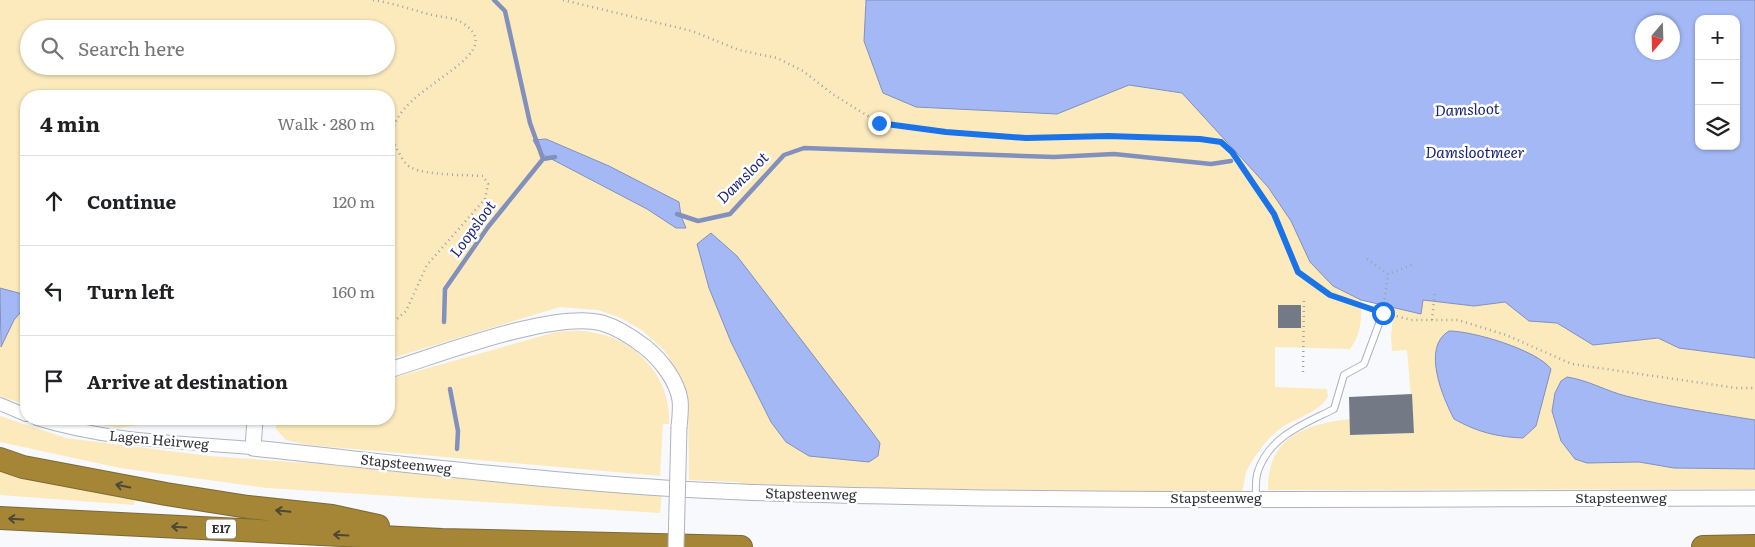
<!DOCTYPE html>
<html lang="en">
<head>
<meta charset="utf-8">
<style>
  :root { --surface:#fff; --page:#f6f6f6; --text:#202124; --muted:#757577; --line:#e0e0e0 }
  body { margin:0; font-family:Literata,serif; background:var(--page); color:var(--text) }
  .controls { position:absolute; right:15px; top:15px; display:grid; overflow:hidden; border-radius:10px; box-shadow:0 1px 4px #0004 }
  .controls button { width:45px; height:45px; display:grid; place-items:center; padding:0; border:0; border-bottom:1px solid var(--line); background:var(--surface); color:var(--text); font:25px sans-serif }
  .compass { position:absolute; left:1635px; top:15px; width:45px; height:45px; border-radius:50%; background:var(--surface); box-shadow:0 1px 4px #0004; rotate:199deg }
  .stop { position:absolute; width:15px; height:15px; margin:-11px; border:4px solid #1a73e8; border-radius:50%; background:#fff }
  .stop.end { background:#1a73e8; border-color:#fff; box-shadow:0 1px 5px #0008 }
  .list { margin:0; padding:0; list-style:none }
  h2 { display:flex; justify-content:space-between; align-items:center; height:65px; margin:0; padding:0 20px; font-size:21px }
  h2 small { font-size:16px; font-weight:400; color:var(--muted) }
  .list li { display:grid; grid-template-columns:32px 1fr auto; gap:15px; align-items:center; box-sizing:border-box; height:90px; padding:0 20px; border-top:1px solid var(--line) }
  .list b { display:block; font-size:19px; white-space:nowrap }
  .list em { font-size:16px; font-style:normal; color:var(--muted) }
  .icon { flex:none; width:28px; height:28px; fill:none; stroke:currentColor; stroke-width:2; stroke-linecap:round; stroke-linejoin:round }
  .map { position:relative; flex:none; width:1755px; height:547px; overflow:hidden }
  .search { position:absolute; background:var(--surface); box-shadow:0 1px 4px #0004; left:20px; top:20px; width:375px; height:55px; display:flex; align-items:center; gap:12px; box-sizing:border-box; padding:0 18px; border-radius:28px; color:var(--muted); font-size:19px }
  .panel { position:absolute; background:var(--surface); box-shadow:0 1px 4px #0004; left:20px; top:90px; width:375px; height:335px; border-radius:20px }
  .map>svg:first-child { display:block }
  .green { fill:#fceabd; fill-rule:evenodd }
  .water { fill:#a3b8f5; stroke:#8190bd; fill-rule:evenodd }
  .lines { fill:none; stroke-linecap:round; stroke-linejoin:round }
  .stream { stroke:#8190bd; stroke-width:4.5 }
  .building { fill:#747986 }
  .service-casing { stroke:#aeb3c1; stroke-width:8 }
  .minor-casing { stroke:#aeb3c1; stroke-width:14 }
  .tertiary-casing { stroke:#aeb3c1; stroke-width:17 }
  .motorway-casing { stroke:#7c6937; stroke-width:24 }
  .path { stroke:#a0a2a6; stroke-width:2.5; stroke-dasharray:1 4; stroke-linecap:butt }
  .service { stroke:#fff; stroke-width:6 }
  .minor { stroke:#fff; stroke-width:12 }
  .tertiary { stroke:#fff; stroke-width:15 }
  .motorway { stroke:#a48636; stroke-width:22 }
  .tertiary-bridge-casing { stroke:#aeb3c1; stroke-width:17; stroke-linecap:butt }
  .tertiary-bridge { stroke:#fff; stroke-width:15 }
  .oneway { stroke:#4e4839 }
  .route { stroke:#1a73e8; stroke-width:6 }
  .labels { text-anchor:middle; stroke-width:5; stroke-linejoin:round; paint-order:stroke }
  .shield { fill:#fff; stroke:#707175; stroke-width:1 }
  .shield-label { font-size:12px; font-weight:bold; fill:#32343a }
  .street-label { font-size:14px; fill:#32343a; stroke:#fff }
  .water-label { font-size:15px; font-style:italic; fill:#192479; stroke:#fff }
</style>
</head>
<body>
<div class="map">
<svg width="1755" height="547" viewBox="0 0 1755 547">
  <rect width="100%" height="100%" fill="#f8f9fc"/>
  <path class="green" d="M0,0h866l-2,6 193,108 72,-29 53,8 46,50 -4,3 14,21 6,-6 24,26 23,34 19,41 23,24 28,14c1,18 0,35 -11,49l-75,-2v40l52,2 1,8c-11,16 -27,19 -44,29 -15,9 -29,29 -37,44 -2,4 -3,15 -5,22l-324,-3 -176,-5 -3,-2 -50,-2 -1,-84 -7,-19 -17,-27 -21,-19 -22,-13 -23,-8 -38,-3 -171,52v-263h-363v199l-26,-7zM29,29h357v37h-357zM546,139l63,27 70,36 2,14 -5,12 -29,-19 -107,-56zM711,233l26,23 143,187 -94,-1 -15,-20 -40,-80 -22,-54z
    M1422,300l52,6 31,-4 24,19 28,2 36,22 65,-7 21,10 76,10v62l-82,-13 -50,-12 -49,-17 -22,33 9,30 26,22 52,-1 35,6 81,1v20l-487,1c-1,-52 36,-66 82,-71l1,16 63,-2 -7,-83 -15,1 -1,-15 3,-28 27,6zM1500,343c17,6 40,12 51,26l-15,57 -13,12c-26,-1 -46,-6 -69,-19l-8,-15 -9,-34z
    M26,304v101l-26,-9v-49l14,-27z
    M556,332c12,-1 24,-2 35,0 46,7 81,46 78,92h-6l-3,52 -352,-31 -22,-5 -10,-11v-10h113v-40z
    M0,416l66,22 143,18 169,12 284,26 -2,19 -393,-25 -147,-20 -120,-26z
    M73,419h108l-63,9z
    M0,471l135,28 -1,6 -134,-10z"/>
  <path class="water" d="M866,0h889v358l-76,-10 -21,-10 -65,7 -36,-22 -28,-2 -24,-19 -31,4 -51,-6 -2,14 -60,-14 -28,-14 -23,-24 -19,-41 -23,-34 -86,-94 -53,-8 -72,29 -141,-7 -33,-14 -19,-52zM1699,19h37v127h-37zM1672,22v30h-30v-30z
    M546,139l63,27 70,36 2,14 5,12h-10l-29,-19 -107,-56 -7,-13z
    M711,233l26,23 135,176 8,11 -2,13 -9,6 -60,-6 -23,-14 -15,-20 -40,-80 -22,-54 -12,-44z
    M0,288l26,7 -2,13 -10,12 -13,27z
    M1449,331c24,0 88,19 102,38l-15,57 -13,12c-26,-1 -46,-6 -69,-19 -11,-21 -33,-72 -5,-88z
    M1567,377c21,3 39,14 59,19 43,11 86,17 129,24v49l-81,-1 -35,-6 -52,1 -12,-4 -14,-18 -9,-30 3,-18 6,-12z"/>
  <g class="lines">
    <path class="stream" d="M494,0l11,11 25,112 13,36 12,-2
      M677,214l21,7 32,-7 54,-59 20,-7 250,9 60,-3 97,10 20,-3
      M444,322l1,-33 43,-62 55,-68
      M450,389l8,42 -1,18"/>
  </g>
  <path class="building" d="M1278,305h23v23h-23z
    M1412,394l2,39 -64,2 -1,-38z"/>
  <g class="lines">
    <g class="service-casing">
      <path id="service" d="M1256,498c0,-8 -1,-19 2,-27 12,-35 46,-47 76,-62l10,-34 20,-11 19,-51"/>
    </g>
    <g class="minor-casing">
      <path id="minor" d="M0,404l26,11
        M37,419c70,22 143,23 216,29"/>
    </g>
    <g class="tertiary-casing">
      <path id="tertiary" d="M389,370c50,-15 165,-60 213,-47 17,5 30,14 43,24 15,12 32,33 35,53 1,8 0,18 -1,27
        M255,419l-2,29c163,17 326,38 489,44 338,12 676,6 1013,6"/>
    </g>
    <g class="motorway-casing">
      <path id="motorway" d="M0,459l23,8 143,27 82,13 84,9 46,10
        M0,518l442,22 299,7
        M1703,547l52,-1"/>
    </g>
    <path class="path" d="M373,0c19,3 37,9 55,14 10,3 25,3 33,8 61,37 -91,70 -65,125 4,7 8,18 16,21 14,7 54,7 71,8l5,8 -3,15 -58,66 -21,46 -17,15
      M563,0l129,31 47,19 38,8 26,13 31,24 45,28 66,9 81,6 82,-2 92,3 21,3 11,10 42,62 24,58 32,23 45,15
      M1367,259l21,15 24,-9
      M1384,304l4,-30
      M1392,315l19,5h47l48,15 66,29 164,24h19
      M1432,320l3,-30
      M1303,372l1,-74"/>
    <use href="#service" class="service"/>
    <use href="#minor" class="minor"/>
    <use href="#tertiary" class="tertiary"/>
    <use href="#motorway" class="motorway"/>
    <g class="tertiary-bridge-casing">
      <path id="tertiary-bridge" d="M676,547l3,-120"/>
    </g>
    <use href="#tertiary-bridge" class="tertiary-bridge"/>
  </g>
  <defs><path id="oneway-shaft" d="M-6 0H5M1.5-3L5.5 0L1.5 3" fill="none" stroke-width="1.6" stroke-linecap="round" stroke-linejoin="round" transform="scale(1.25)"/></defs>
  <g class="oneway">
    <use href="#oneway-shaft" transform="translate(123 486) rotate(-169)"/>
    <use href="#oneway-shaft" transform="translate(283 511) rotate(-174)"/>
    <use href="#oneway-shaft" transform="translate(16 519) rotate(-177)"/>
    <use href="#oneway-shaft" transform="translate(179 527) rotate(-177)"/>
    <use href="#oneway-shaft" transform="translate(341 535) rotate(-177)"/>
  </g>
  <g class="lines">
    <path class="route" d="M879,123l67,9 80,6 82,-2 92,3 21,3 11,10 42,62 24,58 32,23 53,18"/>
  </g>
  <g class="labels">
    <rect class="shield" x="206" y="519.5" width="30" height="19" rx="4"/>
    <g class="shield-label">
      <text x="221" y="533">E17</text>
    </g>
    <g class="street-label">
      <text transform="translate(159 440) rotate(5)" y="5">Lagen Heirweg</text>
      <text transform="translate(406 464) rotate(6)" y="5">Stapsteenweg</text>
      <text transform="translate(811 494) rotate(1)" y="5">Stapsteenweg</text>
      <text x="1216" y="503">Stapsteenweg</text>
      <text x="1621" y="503">Stapsteenweg</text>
    </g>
    <g class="water-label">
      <text transform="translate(1467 110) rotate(-2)" y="5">Damsloot</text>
      <text x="1475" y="158">Damslootmeer</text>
      <text transform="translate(743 178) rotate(-45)" y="5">Damsloot</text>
      <text transform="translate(473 229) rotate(-54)" y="5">Loopsloot</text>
    </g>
  </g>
</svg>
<div class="controls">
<button>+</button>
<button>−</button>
<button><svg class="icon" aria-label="layers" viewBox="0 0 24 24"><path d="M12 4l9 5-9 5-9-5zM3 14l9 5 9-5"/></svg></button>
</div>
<svg class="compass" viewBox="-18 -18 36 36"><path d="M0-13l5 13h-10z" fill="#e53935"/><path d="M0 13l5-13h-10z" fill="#757577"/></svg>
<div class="stop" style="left:1383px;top:313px"></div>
<div class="stop end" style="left:879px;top:123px"></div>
<div class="search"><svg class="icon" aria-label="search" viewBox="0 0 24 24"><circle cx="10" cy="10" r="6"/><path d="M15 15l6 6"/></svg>Search here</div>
<section class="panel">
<h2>4 min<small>Walk · 280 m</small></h2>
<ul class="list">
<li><svg class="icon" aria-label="ahead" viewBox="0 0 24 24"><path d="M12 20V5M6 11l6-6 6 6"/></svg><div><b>Continue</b></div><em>120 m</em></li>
<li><svg class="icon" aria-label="left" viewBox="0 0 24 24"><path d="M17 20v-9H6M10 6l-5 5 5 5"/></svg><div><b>Turn left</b></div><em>160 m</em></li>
<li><svg class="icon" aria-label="arrive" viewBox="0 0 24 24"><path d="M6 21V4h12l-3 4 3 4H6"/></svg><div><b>Arrive at destination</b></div></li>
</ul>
</section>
</div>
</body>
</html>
